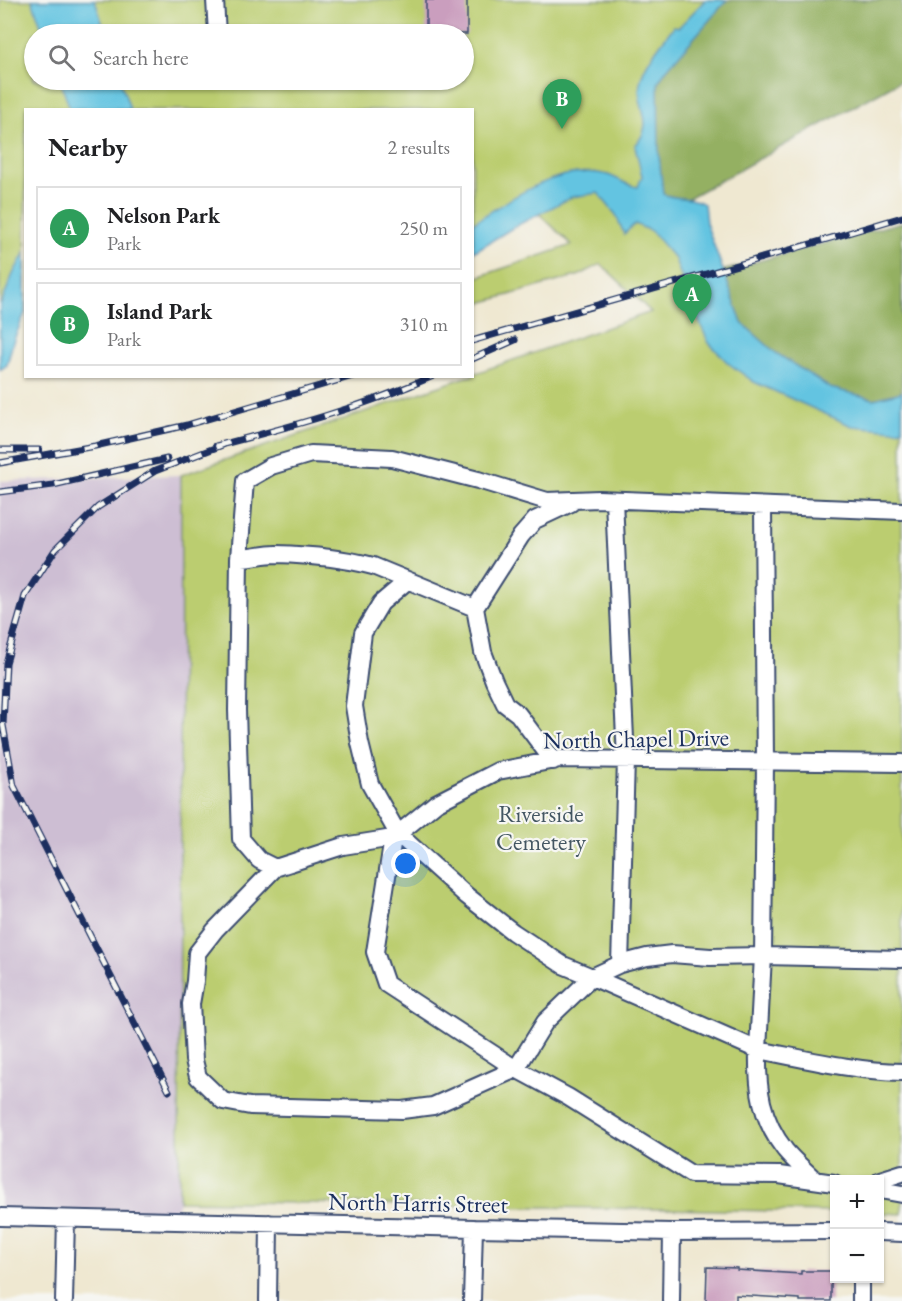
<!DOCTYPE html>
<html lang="en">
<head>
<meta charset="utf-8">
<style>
  :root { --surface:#fff; --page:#f6f6f6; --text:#202124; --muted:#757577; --line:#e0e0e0; --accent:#c8321e }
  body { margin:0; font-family:"EB Garamond",serif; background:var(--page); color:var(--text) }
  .controls { position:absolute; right:18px; bottom:18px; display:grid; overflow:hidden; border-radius:0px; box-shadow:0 2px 4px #0004 }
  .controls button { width:54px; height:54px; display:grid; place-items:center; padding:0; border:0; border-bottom:2px solid var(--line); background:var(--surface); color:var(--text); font:30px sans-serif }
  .you { position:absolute; left:406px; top:864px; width:21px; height:21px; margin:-15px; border:4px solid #fff; border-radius:50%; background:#1a73e8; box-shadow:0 0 0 9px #1a73e833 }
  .badge { display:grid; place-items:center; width:39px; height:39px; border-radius:50%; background:var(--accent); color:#fff; font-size:20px; font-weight:700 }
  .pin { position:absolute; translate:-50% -50px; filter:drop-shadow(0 2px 3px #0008) }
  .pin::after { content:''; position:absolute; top:32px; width:21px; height:18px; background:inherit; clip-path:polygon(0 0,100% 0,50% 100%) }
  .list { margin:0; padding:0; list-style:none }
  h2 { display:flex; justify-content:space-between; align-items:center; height:78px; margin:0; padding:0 24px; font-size:26px }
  h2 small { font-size:20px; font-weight:400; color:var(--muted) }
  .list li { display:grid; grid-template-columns:39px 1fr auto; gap:18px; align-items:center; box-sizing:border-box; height:84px; margin:0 12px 12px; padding:0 12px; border:2px solid var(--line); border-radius:0px }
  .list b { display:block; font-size:22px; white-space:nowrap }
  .list p { margin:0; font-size:20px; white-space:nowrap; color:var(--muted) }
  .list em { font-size:20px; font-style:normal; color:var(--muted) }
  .icon { flex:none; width:33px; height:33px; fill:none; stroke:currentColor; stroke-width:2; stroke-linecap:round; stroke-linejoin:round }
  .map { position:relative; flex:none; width:902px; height:1301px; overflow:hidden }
  .search { position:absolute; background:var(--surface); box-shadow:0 2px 4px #0004; left:24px; top:24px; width:450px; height:66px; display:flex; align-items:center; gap:15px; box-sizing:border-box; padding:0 21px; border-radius:33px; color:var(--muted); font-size:22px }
  .panel { position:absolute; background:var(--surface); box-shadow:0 2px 4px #0004; left:24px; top:108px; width:450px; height:270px; border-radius:0px }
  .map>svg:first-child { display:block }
  .industrial { fill:#cdbed3 }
  .green { fill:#bbcd70; stroke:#6b7e67; stroke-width:1.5; fill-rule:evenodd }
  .forest { fill:#94b062; stroke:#587060; stroke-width:1.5 }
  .water { fill:#63c4e1; stroke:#3f7aa0; stroke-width:1.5 }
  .building { fill:#ca9ebe }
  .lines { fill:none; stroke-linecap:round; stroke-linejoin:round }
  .minor-casing { stroke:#3b4b6f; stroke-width:20 }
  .minor { stroke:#fff; stroke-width:16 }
  .rail-casing { stroke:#1b2f5e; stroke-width:7 }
  .rail { stroke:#f6f6f2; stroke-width:4.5; stroke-dasharray:14; stroke-linecap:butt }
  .labels { text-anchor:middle; stroke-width:4.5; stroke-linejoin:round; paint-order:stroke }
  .street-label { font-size:24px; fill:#1b2f5e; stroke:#f6f6f2 }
  .park-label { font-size:24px; fill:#435662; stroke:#f6f6f2 }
</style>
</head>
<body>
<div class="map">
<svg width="902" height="1301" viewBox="0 0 902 1301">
  <rect width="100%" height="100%" fill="#f6f6f2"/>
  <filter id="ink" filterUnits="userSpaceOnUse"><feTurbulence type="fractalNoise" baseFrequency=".0167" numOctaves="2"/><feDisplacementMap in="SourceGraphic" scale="12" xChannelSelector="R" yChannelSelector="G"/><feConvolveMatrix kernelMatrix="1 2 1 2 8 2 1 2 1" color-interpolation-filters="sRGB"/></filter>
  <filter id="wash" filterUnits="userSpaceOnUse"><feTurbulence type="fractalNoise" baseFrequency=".008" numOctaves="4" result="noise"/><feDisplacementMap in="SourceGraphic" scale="24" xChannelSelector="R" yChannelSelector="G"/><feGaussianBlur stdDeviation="1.35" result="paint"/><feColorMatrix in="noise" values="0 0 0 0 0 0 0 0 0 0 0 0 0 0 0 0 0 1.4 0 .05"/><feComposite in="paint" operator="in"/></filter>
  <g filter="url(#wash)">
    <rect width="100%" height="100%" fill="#efe8d1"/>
    <path class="industrial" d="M181,475l-2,726 -6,20 -173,-2v-738z"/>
    <path class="green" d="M0,0h712l-62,79 60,215 192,117v803l-22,-1v-33h-46v32l-655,-11 2,-726 285,-98 6,-1 1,-2 178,-62 -50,-48 -21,11 -107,30v-24l2,-3 97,-33 -38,-36 -61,33 -1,-132h-446l-1,175 -25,54zM34,34h430v46h-430z"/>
    <path class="forest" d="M712,0h190v80l-237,131 -9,-14 -6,-118z
      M902,222v189l-104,-24 -98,-110z"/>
    <path class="water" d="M32,0h63l11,34h-62z
      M705,0h22l-61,70 -8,12 1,73 4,39c14,6 29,2 41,10l2,19 36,100 34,30 54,35 44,11 28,-7v37l-8,1 -42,-4 -98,-44 -26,-19 -19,-20 -19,-41 -15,-43 -24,-28 -16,-7 -11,10 -8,-19 -18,-22 -26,4 -58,30 -37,23 -4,1v-28c35,-23 86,-59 131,-49 12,2 22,12 34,13l4,-11 -7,-30c22,-26 0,-37 5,-63 4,-21 21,-39 34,-57l5,1z
      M60,80h60l10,29h-60z
      M25,252v61l-12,29 -6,23 -7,5v-64l13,-32z"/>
    <g id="blocks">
      <path class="building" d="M426,0h41v34h-41z
        M707,1267l30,1v2l64,4v-3h30v30h-31v-2l-64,-4v6h-30z"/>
    </g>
  </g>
  <g filter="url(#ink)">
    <use href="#blocks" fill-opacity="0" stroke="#3b4b6f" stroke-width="1.5"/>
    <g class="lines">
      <g class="minor-casing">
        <path id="minor" d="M215,0l2,34
          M614,500l12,260 -6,204
          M763,507l2,255 -2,194 139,3
          M902,511l-303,-12 -52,2 -69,-21 -86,-22 -81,-4 -40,12 -26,15 -6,77 -2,152 4,129 18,21 16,8 68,-22 50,-8 43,-35 62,-32 62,-12 342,4
          M239,558c12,0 25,-4 37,-4 32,1 67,4 97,12l102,42
          M553,761l-35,-47 -13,-10 -11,-23 -11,-29 -8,-44 46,-72 14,-16 36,-17
          M393,838l-18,114 11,32 130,85 52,28 123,77 88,1 55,8
          M275,868l-60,62 -18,23 -2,28 -4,23 3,56 4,17 25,24 27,5 152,4 31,-4 83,-37 29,-47 47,-45 166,73 5,-94 -53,1 -38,-3 -25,3 -27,7 -28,13 -29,-12 -50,-33 -46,-36 -69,-62 -28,-50 -10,-41 -6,-37 9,-73 18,-30 26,-22
          M815,1180c-10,-10 -21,-19 -30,-30 -24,-31 -28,-61 -27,-100 48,9 95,21 144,22
          M880,1180l22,-7
          M880,1190l22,4
          M0,1217l474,11 198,4 162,-1
          M880,1232l22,1
          M861,1278v23
          M64,1301l2,-82
          M268,1301l1,-78
          M472,1301l2,-73
          M671,1301l1,-69"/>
      </g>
      <use href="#minor" class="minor"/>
      <g class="rail-casing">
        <path id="rail" d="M472,341c144,-42 287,-81 430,-124
          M472,359l43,-19
          M216,446c73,-19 148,-39 217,-70
          M0,450h39
          M0,463l95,-17 92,-21 166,-49
          M0,492l53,-7 114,-26
          M169,1091l-155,-305 -11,-61 3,-62 19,-67 30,-46 43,-43 57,-36 70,-27"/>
      </g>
      <use href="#rail" class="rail"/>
    </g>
  </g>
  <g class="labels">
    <g class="street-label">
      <text transform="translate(636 739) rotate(-1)" y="8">North Chapel Drive</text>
      <text transform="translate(418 1203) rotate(1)" y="8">North Harris Street</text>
    </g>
    <g class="park-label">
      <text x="541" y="822">Riverside<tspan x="541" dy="28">Cemetery</tspan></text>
    </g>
  </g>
</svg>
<div class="controls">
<button>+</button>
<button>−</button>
</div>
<div class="you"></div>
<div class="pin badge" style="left:692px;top:324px;background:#2e9e5b">A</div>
<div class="pin badge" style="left:562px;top:129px;background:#2e9e5b">B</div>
<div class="search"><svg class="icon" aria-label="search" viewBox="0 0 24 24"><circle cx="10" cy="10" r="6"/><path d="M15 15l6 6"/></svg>Search here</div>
<section class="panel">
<h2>Nearby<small>2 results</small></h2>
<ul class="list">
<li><span class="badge" style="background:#2e9e5b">A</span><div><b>Nelson Park</b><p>Park</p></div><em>250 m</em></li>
<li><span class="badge" style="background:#2e9e5b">B</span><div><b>Island Park</b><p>Park</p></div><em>310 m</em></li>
</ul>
</section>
</div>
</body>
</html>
